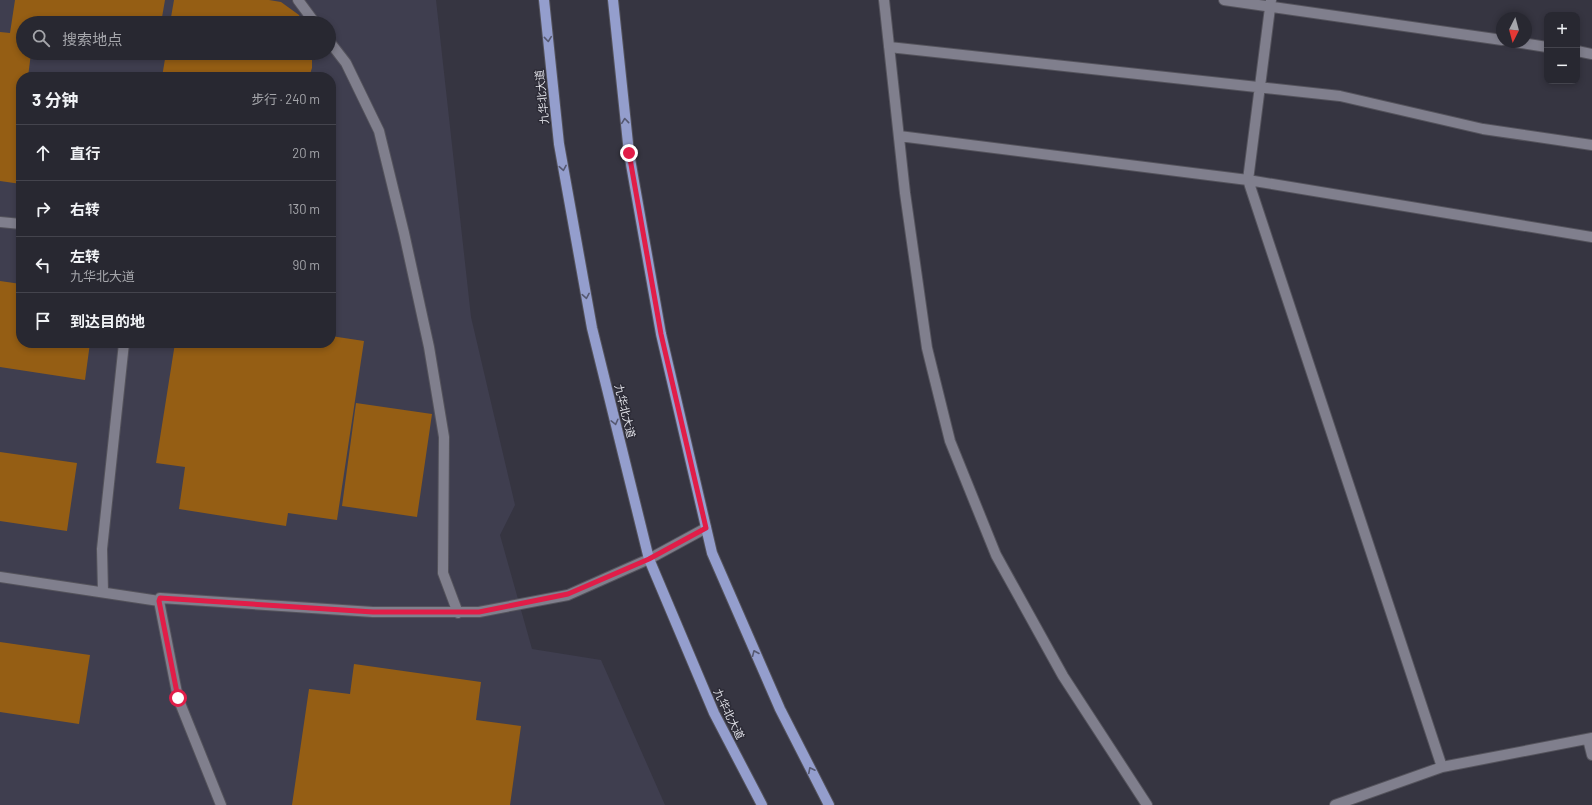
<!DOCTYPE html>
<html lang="zh">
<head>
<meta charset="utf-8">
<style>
  :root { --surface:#282831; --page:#303039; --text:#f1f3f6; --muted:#a5a6ab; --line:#44444d }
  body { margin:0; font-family:Barlow,"Noto Sans SC",sans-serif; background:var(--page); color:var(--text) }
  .controls { position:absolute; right:12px; top:12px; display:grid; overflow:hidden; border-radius:8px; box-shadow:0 2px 6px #0003 }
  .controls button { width:36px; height:36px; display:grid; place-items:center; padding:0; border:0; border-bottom:1px solid var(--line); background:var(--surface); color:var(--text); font:20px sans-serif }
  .compass { position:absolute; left:1496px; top:12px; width:36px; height:36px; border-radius:50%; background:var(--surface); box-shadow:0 2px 6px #0003; rotate:186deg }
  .stop { position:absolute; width:12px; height:12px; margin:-9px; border:3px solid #e11d48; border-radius:50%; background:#fff }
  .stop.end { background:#e11d48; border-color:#fff; box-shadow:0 1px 4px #0008 }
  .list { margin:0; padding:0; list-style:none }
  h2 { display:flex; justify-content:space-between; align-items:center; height:52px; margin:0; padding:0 16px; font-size:17px }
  h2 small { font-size:13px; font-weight:400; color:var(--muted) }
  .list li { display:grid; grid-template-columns:26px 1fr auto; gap:12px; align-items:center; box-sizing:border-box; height:56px; padding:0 16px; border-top:1px solid var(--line) }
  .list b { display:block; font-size:15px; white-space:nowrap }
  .list p { margin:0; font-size:13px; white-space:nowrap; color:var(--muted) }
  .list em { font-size:13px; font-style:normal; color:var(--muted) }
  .icon { flex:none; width:22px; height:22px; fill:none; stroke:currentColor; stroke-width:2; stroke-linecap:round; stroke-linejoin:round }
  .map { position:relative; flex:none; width:1592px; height:805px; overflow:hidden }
  .search { position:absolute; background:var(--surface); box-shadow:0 2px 6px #0003; left:16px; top:16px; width:320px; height:44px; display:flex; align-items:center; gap:10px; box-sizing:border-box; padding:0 14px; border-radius:22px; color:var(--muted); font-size:15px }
  .panel { position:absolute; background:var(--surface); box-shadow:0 2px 6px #0003; left:16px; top:72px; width:320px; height:276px; border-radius:16px }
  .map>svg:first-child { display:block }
  .built { fill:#3f3e4f; fill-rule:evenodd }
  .building { fill:#955e14 }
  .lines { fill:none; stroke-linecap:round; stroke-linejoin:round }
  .minor-casing { stroke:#54535c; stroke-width:12 }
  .major-casing { stroke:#54535c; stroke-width:12 }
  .minor { stroke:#807f8d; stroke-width:10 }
  .major { stroke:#949ecd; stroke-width:10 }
  .oneway { stroke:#565972 }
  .route { stroke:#e11d48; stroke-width:5 }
  .labels { text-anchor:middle; stroke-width:3; stroke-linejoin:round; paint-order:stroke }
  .street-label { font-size:11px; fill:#dedee5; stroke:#2c2b36 }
</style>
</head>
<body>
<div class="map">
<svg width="1592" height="805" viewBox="0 0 1592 805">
  <rect width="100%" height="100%" fill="#363541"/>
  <path class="built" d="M0,0h436l35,317 44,188 -15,30 32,114 69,11 64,145h-665zM23,23h306v30h-306zM21,77h310v266h-310z"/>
  <path class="building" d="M15,0h150l-4,23h-138v30h8l-3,24h-7v107l-21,-3v-149l10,1z
    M174,0h95l12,2 18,13 3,8h-132z
    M137,53h19l-1,4z
    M166,53h146v15l-3,9h-147z
    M0,281l21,3v59h69l-5,37 -85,-13z
    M331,336l33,5 -27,179 -49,-7 -2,13 -107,-17 6,-42 -29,-4 19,-120h156z
    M356,403l76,11 -15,103 -75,-11z
    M0,452l77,11 -10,68 -67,-10z
    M0,642l90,13 -11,69 -79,-12z
    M354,664l127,18 -5,38 45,6 -11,79h-218l17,-116 41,5z"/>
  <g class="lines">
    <g class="minor-casing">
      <path id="minor" d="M298,0l17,23
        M884,0l21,193 22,155 23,93 46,114 67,121 84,129
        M1224,0l278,40
        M1271,0l-23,180 194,587
        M329,41l17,22 33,68 25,102 25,114 15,90 -1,136 15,40
        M1515,42l32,5
        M889,47l451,49 143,33 109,16
        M1577,51l15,3
        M899,136l349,44 344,57
        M0,222l21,2
        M0,577l159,24 1,-3 213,14h106l89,-17 81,-36 57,-31
        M103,592l-1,-43 22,-206
        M159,601l19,97 43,107
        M1588,739l4,16
        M1335,805l107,-38 150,-29"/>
    </g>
    <g class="major-casing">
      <path id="major" d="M544,0l15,144 33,184 57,231 65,154 48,92
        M613,0l16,153 32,181 51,219 68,156 49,96"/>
    </g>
    <use href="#minor" class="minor"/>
    <use href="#major" class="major"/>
  </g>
  <defs><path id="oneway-chevron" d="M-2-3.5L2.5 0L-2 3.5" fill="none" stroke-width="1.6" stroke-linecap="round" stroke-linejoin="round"/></defs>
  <g class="oneway">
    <use href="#oneway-chevron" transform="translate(548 39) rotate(84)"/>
    <use href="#oneway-chevron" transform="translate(625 121) rotate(-96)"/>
    <use href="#oneway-chevron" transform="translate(563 168) rotate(80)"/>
    <use href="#oneway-chevron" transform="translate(586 296) rotate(80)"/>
    <use href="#oneway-chevron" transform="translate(615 422) rotate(76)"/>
    <use href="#oneway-chevron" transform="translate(755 653) rotate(-113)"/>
    <use href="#oneway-chevron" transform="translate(811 770) rotate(-117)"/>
  </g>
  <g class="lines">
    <path class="route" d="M178,698l-19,-97 1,-3 213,14h106l89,-18 81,-35 57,-31 -45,-194 -32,-181"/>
  </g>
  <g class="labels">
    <g class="street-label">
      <text transform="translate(542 97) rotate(-96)" y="4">九华北大道</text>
      <text transform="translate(625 411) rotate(76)" y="4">九华北大道</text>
      <text transform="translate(729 714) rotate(64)" y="4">九华北大道</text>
    </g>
  </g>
</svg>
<div class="controls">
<button>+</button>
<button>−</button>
</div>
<svg class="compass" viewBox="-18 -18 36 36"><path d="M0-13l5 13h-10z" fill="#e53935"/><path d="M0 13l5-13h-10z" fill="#a5a6ab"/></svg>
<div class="stop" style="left:178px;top:698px"></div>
<div class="stop end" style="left:629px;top:153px"></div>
<div class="search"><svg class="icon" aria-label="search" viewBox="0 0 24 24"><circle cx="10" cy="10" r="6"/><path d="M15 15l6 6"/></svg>搜索地点</div>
<section class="panel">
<h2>3 分钟<small>步行 · 240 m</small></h2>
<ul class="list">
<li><svg class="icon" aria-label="ahead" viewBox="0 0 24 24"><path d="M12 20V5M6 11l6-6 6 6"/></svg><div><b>直行</b></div><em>20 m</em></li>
<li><svg class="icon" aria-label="right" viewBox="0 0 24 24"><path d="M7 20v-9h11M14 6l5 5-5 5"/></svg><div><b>右转</b></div><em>130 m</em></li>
<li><svg class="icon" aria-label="left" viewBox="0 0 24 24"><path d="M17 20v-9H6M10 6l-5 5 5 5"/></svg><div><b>左转</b><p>九华北大道</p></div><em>90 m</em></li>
<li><svg class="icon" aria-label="arrive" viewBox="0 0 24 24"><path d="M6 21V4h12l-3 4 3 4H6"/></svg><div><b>到达目的地</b></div></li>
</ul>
</section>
</div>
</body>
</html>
